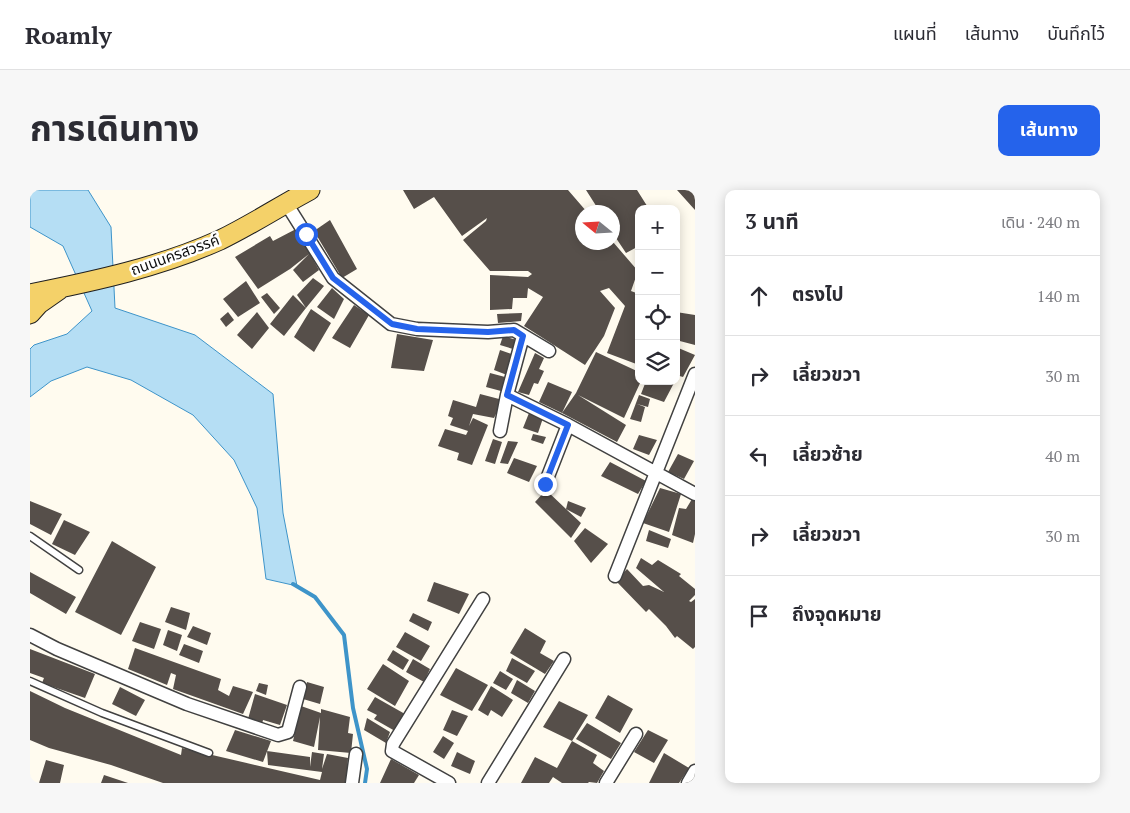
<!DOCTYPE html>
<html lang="th">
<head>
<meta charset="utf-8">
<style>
  :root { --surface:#fff; --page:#f7f7f7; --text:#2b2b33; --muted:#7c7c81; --line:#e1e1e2; --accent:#2563eb }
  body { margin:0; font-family:"PT Serif","Noto Sans Thai",serif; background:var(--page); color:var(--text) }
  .controls { position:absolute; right:15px; top:15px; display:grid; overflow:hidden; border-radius:10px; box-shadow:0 2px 12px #0003 }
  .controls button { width:45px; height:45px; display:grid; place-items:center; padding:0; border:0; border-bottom:1px solid var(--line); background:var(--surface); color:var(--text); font:25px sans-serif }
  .compass { position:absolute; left:545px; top:15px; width:45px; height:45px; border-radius:50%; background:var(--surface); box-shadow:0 2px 12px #0003; rotate:288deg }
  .stop { position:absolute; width:15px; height:15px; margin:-11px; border:4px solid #2563eb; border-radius:50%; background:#fff }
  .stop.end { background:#2563eb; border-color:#fff; box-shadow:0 1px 5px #0008 }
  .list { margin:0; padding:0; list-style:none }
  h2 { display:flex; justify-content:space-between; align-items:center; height:65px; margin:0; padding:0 20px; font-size:21px }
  h2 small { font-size:16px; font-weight:400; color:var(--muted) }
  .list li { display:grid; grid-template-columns:32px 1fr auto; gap:15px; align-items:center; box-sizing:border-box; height:80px; padding:0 20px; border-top:1px solid var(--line) }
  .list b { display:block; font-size:19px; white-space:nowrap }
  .list em { font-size:16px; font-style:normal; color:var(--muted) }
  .icon { flex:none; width:28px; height:28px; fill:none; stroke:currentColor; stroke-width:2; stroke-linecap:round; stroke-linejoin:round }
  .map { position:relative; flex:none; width:665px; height:593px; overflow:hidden; border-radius:10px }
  header { display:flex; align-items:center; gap:30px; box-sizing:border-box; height:70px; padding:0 25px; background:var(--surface); border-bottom:1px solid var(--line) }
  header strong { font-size:24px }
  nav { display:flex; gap:28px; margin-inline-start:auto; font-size:18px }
  .intro { display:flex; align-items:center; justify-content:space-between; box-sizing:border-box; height:120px; padding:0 30px }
  h1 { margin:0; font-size:35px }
  .button { padding:12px 22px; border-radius:10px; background:var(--accent); color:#fff; font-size:18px; font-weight:700 }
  main { display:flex; gap:30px; padding:0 30px }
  aside { flex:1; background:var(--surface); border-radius:10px; box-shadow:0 2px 12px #0003 }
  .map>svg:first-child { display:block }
  .water { fill:#b5def4; stroke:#3e94c9 }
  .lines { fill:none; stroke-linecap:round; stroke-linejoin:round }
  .stream { stroke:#3e94c9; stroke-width:4 }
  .building { fill:#564f4a }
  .service-casing { stroke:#414141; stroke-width:9 }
  .minor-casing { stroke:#414141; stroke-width:15 }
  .primary-casing { stroke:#1f1f1f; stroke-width:21 }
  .service { stroke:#fff; stroke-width:6 }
  .minor { stroke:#fff; stroke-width:12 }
  .primary { stroke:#f4d169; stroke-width:19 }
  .route { stroke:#2563eb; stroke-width:6 }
  .labels { text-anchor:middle; stroke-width:5; stroke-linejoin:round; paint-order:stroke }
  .street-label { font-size:15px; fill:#0e0e0e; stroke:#fff }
</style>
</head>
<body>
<header>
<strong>Roamly</strong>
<nav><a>แผนที่</a><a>เส้นทาง</a><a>บันทึกไว้</a></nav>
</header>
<div class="intro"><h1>การเดินทาง</h1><a class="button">เส้นทาง</a></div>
<main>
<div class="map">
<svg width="665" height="593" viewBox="0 0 665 593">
  <rect width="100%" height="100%" fill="#fffbef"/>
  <path class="water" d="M0,0h58l23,37 4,81 80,27 78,59 10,119 14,73 -31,-7 -9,-71 -23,-48 -41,-45 -62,-35 -44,-13 -36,14 -21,16v-48l4,-4 33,-11 25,-23 -29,-65 -33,-19z"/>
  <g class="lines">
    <path class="stream" d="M263,394l22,13 29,38 9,73 14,61 -2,14"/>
  </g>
  <path class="building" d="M373,0h165l19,22h-5v30h31l25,29 -7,20 8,3v71l-32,-12 18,-47 -16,-18 -9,3 15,17 -11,28 -19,29 -61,-39 19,-29 -15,-9 -1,10h-14l-1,11 -22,1v-35l38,2 4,-3 -4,-3h-38l-27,-31 23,-19 1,-3 -25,18 -28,-39 -20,12z
    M556,0h51l12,19h-10v37l-13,7 -14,-21v-20h-12z
    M647,0h18v20z
    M300,30l27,49 -15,9 -28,-47z
    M266,39l23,41 -16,12 -10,-12 16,-16 -19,15 -32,20 -23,-32 35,-21 3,5z
    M283,88l11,8 -18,22 -22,28 -14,-12 23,-29 13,13 -9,-13z
    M216,91l14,22 -22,14 -15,-18z
    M302,98l12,11 -10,20 -17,-12z
    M237,103l13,15 -6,6 -13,-17z
    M324,115l15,10 -19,33 -18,-10z
    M281,119l20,14 -17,29 -20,-15z
    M198,122l6,8 -8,7 -6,-8z
    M227,122l12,16 -17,21 -15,-14z
    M646,122l19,3v30l-19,-5z
    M492,123l-1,8 -23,2 -1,-9z
    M367,144l36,6 -9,31 -33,-3z
    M473,146l14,4 -4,9 -13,-4z
    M646,157l19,8 -12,22 -7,-2z
    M470,160l14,5 -7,20 -13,-5z
    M566,162l43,20v9h2l-17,37 -46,-23 48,30 -9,17 -55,-29 14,-20z
    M505,163l9,5 -5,11 5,2 -6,13 -4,-1 -5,12 -11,-3z
    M460,183l15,4 -4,14 -15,-4z
    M616,191h29l-11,21 -23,-8z
    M518,192l24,10 -10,21 -23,-11z
    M450,204l23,6 -9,18 -21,-4 -4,12 4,-8 15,7 -16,40 -15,-5 2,-7 -21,-7 7,-17 21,6 2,-4 -18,-6 3,-7 -5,-2 5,-16 23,7z
    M609,205l11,4 -2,8 -11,-3 8,3 -4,15 -11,-3z
    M499,223l14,5 -5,15 -15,-5z
    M503,244l13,3 -3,7 -12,-4z
    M609,245l18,5 -8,15 -16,-6z
    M463,249l9,3 -7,22 -10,-3z
    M478,251l10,1 -10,22 -8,-1z
    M648,264l16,7 -10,18 -16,-7z
    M484,268l23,8 -8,16 -22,-9z
    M580,272l36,19 -8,13 -37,-18z
    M630,298l21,6 -12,38 -26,-9z
    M516,300l20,19 2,-8 18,7 -5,9 -15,-8 15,14 -10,15 -36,-36z
    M662,309l3,1v34l-2,9 -21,-8 7,-27 7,1z
    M0,311l32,13 -11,21 -21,-11z
    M34,330l26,12 -15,23 -23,-11z
    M555,338l23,16 -17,19 -17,-22z
    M619,340l22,9 -3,9 -22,-7z
    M82,351l44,26 -35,68 -46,-23z
    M611,368l11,7 6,-5 23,14 -2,2 16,13v6l-6,6 2,1 4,-3v48l-2,2 -16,-13 -2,2 -9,-12 -17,-17 -3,3 -30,-31 11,-12 16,17 6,-1 15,7 -28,-24z
    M0,382l46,25 -10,17 -36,-21z
    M404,392l35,12 -10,20 -32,-13z
    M141,417l19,6 -4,17 -21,-8z
    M383,423l19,9 -4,9 -19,-10z
    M110,432l21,7 -7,20 -22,-8z
    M163,436l18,7 -4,12 -20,-8z
    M495,438l21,13 -6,12 14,8 -9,13 -35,-21z
    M138,440l14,5 -5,16 -14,-6z
    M375,442l25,14 -9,15 -25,-14z
    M154,454l19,7 -4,12 -20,-8z
    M105,458l86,31 -3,11 11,6 4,-10 20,6 -10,22 -70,-25 3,-14 -5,-2 -4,12 -39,-16z
    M0,459l65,25 -10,24 -43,-15 2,-5 -14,-5z
    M363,460l16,10 -6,10 -16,-10z
    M482,468l23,13 -8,12 -21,-12z
    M383,469l17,10 -6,13 -18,-10z
    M353,474l26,17 -14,25 -28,-17z
    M426,478l32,17 -16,26 -32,-16z
    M470,481l13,8 -7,11 -13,-7z
    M487,490l18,11 -7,12 -17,-10z
    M277,492l17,5 -4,17 -17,-5z
    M229,493l9,2 -2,10 -10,-4z
    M461,496l22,14 -11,17 -11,-7 -3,6 -10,-6z
    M90,497l25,13 -9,16 -24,-12z
    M0,501l35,17 116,47 1,-7 138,32 2,-8 -54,-7 -1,-14 43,6v10l2,-15 12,2 -2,15 5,-15 21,4 -2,25h-183l-52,-18 -62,-17 -19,-8z
    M225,504l32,11 -7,20 -17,-5 -1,4 -14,-5z
    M578,505l25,14 -13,24 -25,-15z
    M345,507l30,17 -10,17 -21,-12 3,-4 -10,-5z
    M529,511l29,14 -16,26 -29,-14z
    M271,516l20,7v-4l29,8 -2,16 5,1 -2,19 -33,-3 2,-33 -6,30 -21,-6z
    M422,520l16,6 -11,20 -14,-6z
    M337,528l23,14 -4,11 -22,-13z
    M557,533l34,20 -10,16 -35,-20z
    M205,540l36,11 -8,21 -37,-11z
    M618,540l20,10 -14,23 -20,-11z
    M413,546l11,7 -10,16 -11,-7z
    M542,551l25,14 -4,8 11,8 -7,12 -8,-1 -1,1h-26l-9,-6 -4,6h-28l14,-26 22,11z
    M427,562l18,9 -5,13 -19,-8z
    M634,563l25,15 -10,15h-30z
    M361,569l28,16 -5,8h-34z
    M16,570l18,5 -4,18h-21z
    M74,585l24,8h-27z"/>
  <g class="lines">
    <g class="service-casing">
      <path id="service" d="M0,346l49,34
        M0,491l72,32 107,40"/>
    </g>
    <g class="minor-casing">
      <path id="minor" d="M256,13l47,75 58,46 26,5 71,3 26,-2 35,21
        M477,205l61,30 127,69
        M470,241l7,-36 16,-59
        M515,294l23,-59
        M585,386l80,-202
        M0,445l27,14 130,55 91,31 10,-3 12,-45
        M322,593l4,-29
        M419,593l-57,-32 1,-7 90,-145
        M458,593l76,-124
        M576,593l30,-49
        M658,593l7,-12"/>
    </g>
    <g class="primary-casing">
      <path id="primary" d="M0,104c65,-13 130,-27 190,-54 31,-15 60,-34 90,-50
        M0,124l9,-10 20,-14"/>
    </g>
    <use href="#service" class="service"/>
    <use href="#minor" class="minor"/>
    <use href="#primary" class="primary"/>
  </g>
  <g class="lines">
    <path class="route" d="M276,44l27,44 59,46 25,5 71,3 26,-2 9,6 -16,59 61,30 -23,59"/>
  </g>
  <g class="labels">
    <g class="street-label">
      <text transform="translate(145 65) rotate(-20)" y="5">ถนนนครสวรรค์</text>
    </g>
  </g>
</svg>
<div class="controls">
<button>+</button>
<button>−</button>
<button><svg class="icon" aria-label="locate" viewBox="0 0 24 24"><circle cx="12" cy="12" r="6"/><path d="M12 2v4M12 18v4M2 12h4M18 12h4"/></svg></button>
<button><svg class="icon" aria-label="layers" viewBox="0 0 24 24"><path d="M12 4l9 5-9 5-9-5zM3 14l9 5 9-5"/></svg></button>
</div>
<svg class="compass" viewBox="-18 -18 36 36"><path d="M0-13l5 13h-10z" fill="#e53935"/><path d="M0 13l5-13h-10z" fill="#7c7c81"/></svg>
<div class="stop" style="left:276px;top:44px"></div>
<div class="stop end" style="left:515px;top:294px"></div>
</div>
<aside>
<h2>3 นาที<small>เดิน · 240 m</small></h2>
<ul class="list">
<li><svg class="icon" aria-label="ahead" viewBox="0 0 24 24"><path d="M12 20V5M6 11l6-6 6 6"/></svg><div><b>ตรงไป</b></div><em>140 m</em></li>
<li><svg class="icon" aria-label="right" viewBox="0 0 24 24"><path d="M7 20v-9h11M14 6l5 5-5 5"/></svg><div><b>เลี้ยวขวา</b></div><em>30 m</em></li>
<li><svg class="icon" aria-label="left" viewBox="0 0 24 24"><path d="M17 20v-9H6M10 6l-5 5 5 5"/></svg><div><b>เลี้ยวซ้าย</b></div><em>40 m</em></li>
<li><svg class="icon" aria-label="right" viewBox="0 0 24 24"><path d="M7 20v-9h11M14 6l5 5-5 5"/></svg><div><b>เลี้ยวขวา</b></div><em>30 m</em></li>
<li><svg class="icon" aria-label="arrive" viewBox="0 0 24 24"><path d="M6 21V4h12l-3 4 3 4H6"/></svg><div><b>ถึงจุดหมาย</b></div></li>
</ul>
</aside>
</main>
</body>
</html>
